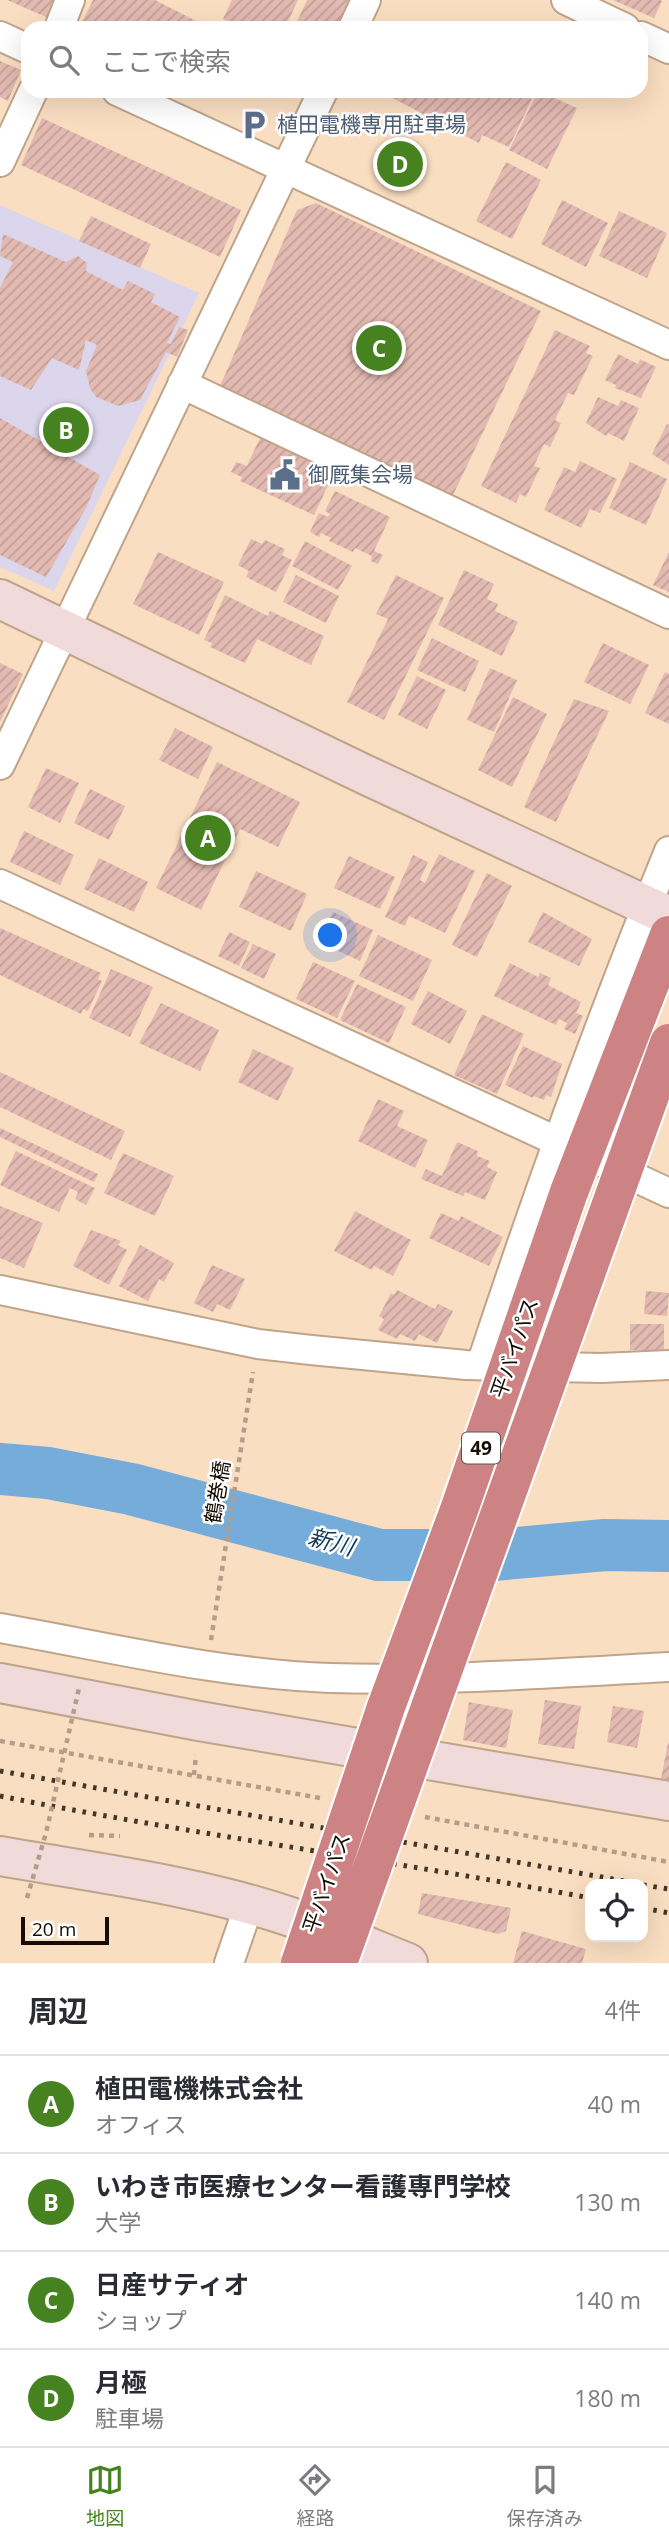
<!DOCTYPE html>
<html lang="ja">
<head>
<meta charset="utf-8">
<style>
  :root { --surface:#fff; --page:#f2f2f3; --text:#2b2b33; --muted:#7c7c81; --line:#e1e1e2; --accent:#468320 }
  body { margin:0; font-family:"Open Sans","Noto Sans JP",sans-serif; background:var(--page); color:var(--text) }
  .controls { position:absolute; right:21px; bottom:21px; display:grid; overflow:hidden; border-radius:14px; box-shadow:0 7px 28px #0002 }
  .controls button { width:63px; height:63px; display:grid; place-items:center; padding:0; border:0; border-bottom:2px solid var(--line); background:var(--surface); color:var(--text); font:35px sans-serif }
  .scale { position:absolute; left:21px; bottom:18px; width:88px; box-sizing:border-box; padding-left:7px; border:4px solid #160c04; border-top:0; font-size:19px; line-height:24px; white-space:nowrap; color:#160c04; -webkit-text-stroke:5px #fff; paint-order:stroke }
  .you { position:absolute; left:331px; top:936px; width:24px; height:24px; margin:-18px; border:5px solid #fff; border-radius:50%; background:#1a73e8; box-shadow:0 0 0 10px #1a73e833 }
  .badge { display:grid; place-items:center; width:46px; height:46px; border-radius:50%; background:var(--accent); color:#fff; font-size:23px; font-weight:700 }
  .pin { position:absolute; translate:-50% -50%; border:4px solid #fff; box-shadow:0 2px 7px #0006 }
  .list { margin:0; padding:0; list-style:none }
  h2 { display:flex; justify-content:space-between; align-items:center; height:91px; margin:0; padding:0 28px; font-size:30px }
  h2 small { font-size:23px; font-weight:400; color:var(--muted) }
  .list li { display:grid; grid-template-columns:46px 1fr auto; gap:21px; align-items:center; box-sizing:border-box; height:98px; padding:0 28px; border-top:2px solid var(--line) }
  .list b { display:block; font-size:26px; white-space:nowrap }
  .list p { margin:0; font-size:23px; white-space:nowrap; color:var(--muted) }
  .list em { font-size:23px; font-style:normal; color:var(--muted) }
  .icon { flex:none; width:38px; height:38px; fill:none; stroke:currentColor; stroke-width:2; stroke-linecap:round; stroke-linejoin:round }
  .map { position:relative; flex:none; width:669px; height:1963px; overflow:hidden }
  .search { position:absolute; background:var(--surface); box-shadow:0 7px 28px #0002; left:21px; right:21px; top:21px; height:77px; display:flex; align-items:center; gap:18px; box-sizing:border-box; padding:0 24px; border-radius:21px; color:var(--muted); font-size:26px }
  .sheet { height:483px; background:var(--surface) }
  nav { display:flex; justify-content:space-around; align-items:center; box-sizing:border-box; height:98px; border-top:2px solid var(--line); background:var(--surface); font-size:19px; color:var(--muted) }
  nav a { display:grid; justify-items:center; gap:4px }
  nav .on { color:var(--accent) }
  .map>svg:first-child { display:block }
  .education { fill:#dbd6eb }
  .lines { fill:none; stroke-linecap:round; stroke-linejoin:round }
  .river { stroke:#76acd9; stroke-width:52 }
  .building { fill:url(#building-hatch) }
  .street-casing { stroke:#bfa48a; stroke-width:32 }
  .secondary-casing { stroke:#bfa48a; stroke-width:42 }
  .path { stroke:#b59e88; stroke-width:4.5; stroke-dasharray:5 5; stroke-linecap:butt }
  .street { stroke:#fff; stroke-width:28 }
  .secondary { stroke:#f0dada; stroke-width:38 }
  .rail { stroke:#433629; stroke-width:5; stroke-dasharray:3.5 7; stroke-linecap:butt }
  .highway-bridge-casing { stroke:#fff; stroke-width:42; stroke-linecap:butt }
  .path-bridge { stroke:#b59e88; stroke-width:4.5; stroke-dasharray:5 5; stroke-linecap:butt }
  .highway-bridge { stroke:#cd8284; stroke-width:38 }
  .labels { text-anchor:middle; stroke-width:5; stroke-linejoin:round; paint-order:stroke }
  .shield { fill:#fff; stroke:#5c554f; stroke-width:2 }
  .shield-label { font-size:19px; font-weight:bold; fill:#160c04 }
  .service-label { font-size:21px; fill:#4e5e75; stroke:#fff; text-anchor:start }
  .street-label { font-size:21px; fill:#160c04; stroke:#fff }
  .water-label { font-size:23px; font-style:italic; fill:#0e3957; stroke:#fff }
</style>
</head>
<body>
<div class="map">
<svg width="669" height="1963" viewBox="0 0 669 1963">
  <defs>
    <pattern id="building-hatch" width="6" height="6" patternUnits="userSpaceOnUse" patternTransform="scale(1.75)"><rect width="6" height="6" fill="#e3bab2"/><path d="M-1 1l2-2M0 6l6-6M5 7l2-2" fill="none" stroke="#c29f97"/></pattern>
  </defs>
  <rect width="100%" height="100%" fill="#fadec1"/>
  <path class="education" d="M0,205l199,88 -145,298 -54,-24z"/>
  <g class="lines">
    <path class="river" d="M0,1469l48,4 83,16 248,66h115l111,-10 64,1"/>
  </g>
  <path class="building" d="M7,0h55l-9,20z
    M93,0h62l51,26 -127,2z
    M232,0h66l-13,28h-44l-18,-9z
    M307,0h50l-16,28h-47z
    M613,0h47l2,1 -8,17z
    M0,61l21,9 -13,31 -8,-4z
    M379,91h92l6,3 1,-3h36l18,8 -23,48 -27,-12 -3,8z
    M538,91l39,17 -30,61 -38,-19z
    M42,118l199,92 -21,47 -199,-92z
    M506,162l35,18 -29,59 -36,-18z
    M562,200l46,23 -22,44 -45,-23z
    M316,203l225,108 -88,184 -114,-49 -119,-60 77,-176z
    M619,211l48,22 -20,45 -48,-22z
    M91,216l60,28 -11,24 -61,-27z
    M3,234l63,28 12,-6 9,7 -1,8 37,19 5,-9 27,13 -4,8 29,15 -13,26 4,1 8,-17 9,3 -11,27 -11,-5 -26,48 -22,6 -22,-9 -6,-9 -4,-17 11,-26 -11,-5 -7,30 -27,-12 -21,32 -31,-14v-88l13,-26 -13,-6z
    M555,330l35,16 -4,7 7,3 -19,39 -6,-2 -13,27 6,3 -11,24 -6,-3 -10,22 6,2 -14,29 -6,-3 -4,9 -35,-17z
    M618,354l20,10 2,-5 16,8 -15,31 -26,-10 1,-3 -11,-5z
    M598,397l20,9 3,-6 18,8 -15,33 -16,-8 -2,3 -20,-13z
    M0,418l100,57 -14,33 -40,69 -46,-22z
    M667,424l2,1v40l-17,-11z
    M260,438l74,35 -20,42 -74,-34 2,-4 -11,-5 5,-10 11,4z
    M580,461l37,18 -17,34 -10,-4 -9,19 -37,-18 20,-43 11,5z
    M630,462l37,17 -21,46 -37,-17z
    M335,491l55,26 -16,34 9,4 -5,9 -7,-3 1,-5 -17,-8 -2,4 -24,-11 2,-3 -10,-5 -2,4 -9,-5 9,-19 9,4 2,-3 -5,-3z
    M251,539l11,5 3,-4 20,9 -3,6 10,5 -16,32 -30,-15 3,-6 -11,-6z
    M305,541l47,25 -14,24 -46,-24z
    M158,552l66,30 -25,53 -66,-31z
    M669,552v40l-16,-7z
    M464,570l30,14 -7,15 11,5 -3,7 23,11 -16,34 -64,-31z
    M296,575l43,21 -13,27 -43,-21z
    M396,575l48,23 -60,122 -37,-18 41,-83 -12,-5z
    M225,595l43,21 2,-5 54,25 -13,29 -54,-26 -12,24 -35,-16 2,-4 -8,-3z
    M432,638l47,23 -14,31 -48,-22z
    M603,643l46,22 -19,39 -46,-22z
    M0,663l23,11 -23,48z
    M490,668l27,12 -23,52 -27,-12z
    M665,672l4,2v50l-24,-11z
    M417,676l29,14 -19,39 -29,-14z
    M513,697l34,17 -35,73 -34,-17z
    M574,699l35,12 -53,111 -32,-15z
    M175,728l38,19 -15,32 -39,-19z
    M217,762l83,40 -22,45 -38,-18 -39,81 -45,-22z
    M46,768l33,15 -19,40 -32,-16z
    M90,789l35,17 -16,34 -35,-17z
    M24,831l50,24 -14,30 -50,-23z
    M439,854l36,17 -30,62 -36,-17 -4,10 -20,-9 28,-62 15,7 -8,18 5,3z
    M349,856l46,21 -15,32 -46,-21z
    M99,858l49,24 -14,30 -50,-23z
    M256,871l51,23 -16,37 -52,-24z
    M487,873l25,13 -35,71 -25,-12z
    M333,912l40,18 -13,31 -41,-19z
    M543,912l49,27 -13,27 -51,-24z
    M0,928l101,45 -3,6 4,2 -14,30 -5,-2 -2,5 -81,-39z
    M229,932l21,10 -11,24 -21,-10z
    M378,935l54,25 -19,41 -54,-25z
    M253,944l23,10 -12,25 -23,-11z
    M313,962l42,19 -18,37 -41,-19z
    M510,963l28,14 2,-4 11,5 -3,7 33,17 -5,11 7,3 -8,18 -11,-5 3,-6 -8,-4 -3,6 -62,-29z
    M111,969l42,18 -23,50 -41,-19z
    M357,984l49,23 -17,36 -49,-23z
    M428,991l39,20 -17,33 -39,-20z
    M161,1003l58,27 -19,41 -61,-28z
    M482,1014l42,20 -27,60 -43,-19z
    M523,1046l39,18 -11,33 -5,-2 -2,5 -10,-4 -1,2 -28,-13z
    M253,1049l41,19 -16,33 -40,-19z
    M0,1072l125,59 -14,29 -111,-53z
    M378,1099l26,12 -7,15 31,14 -13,28 -57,-27z
    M0,1128l98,46 -4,8 -94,-45z
    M457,1142l21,9 -1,5 13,5 -3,6 10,5 -12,28 -20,-8 -2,4 -42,-17 5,-10 16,7z
    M16,1151l79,37 -9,17 -11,-6 3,-7 -8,-4 -11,24 -59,-27z
    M123,1153l51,23 -19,40 -51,-23z
    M0,1206l43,17 -19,45 -24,-10z
    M355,1211l56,29 -18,36 -19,-10 -2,4 -38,-19z
    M441,1213l18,8 2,-5 42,21 -14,29 -60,-28z
    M91,1230l30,11 -3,4 9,5 -18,35 -36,-19z
    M140,1245l34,18 -10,19 -5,-3 -11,22 -29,-15z
    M212,1265l33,14 -15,31 -13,-6 -4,8 -19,-9z
    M397,1290l38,19 3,-5 15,7 -16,32 -18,-9 -4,7 -15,-7 -3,5 -19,-9 6,-11 -5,-3 12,-23 3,2z
    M646,1291l23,2 -2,23 -23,-2z
    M630,1324h34v27l-34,-1z
    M545,1700l36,6 -7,43 -36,-5z
    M469,1702l44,8 -7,38 -43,-8z
    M613,1706l31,5 -7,37 -30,-6z
    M668,1743h1v38l-8,-2z
    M422,1893l89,15 -5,23 -8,3 -80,-20z
    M522,1931l64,18 -4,14h-69z"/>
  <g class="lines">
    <g class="street-casing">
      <path id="street" d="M566,0l59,28
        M59,28l11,-28
        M353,28l13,-28
        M0,36l28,13
        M641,36l28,13
        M117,91l552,254
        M0,162l33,-71
        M182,384l487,230
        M0,765l323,-674
        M0,884l669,309
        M0,1290l258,54 53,6 155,15 135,3 68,-3
        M481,1365c57,-173 119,-345 188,-514
        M0,1628c109,19 219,46 330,50 113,3 226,-5 339,-11
        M229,1963l20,-58"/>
    </g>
    <g class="secondary-casing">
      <path id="secondary" d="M0,599l366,176 303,141
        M0,1683l199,38 470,80
        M0,1856c96,17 195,29 288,60 41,14 80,31 120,47"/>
    </g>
    <path class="path" d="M211,1640l42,-268
      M0,1741l320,57
      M194,1775l2,-20
      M425,1817l244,45
      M89,1835l31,1"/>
    <use href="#street" class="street"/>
    <use href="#secondary" class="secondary"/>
    <path class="rail" d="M0,1771l641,113
      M0,1796c196,39 394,65 590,102
      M643,1885l26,4
      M643,1908l26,5"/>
    <g class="highway-bridge-casing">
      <path id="highway-bridge" d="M300,1963l86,-256 73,-197 110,-318 100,-257
        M338,1963l331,-920"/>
    </g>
    <path class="path-bridge" d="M27,1898l19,-65 33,-145"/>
    <use href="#highway-bridge" class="highway-bridge"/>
  </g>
  <defs>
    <g id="parking-bare" transform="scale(2.415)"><path d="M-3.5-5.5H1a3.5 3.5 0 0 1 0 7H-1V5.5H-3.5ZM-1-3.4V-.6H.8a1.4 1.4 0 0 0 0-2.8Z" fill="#5c6f8a" stroke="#fff" stroke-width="2.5" paint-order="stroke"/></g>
    <g id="civic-bare" transform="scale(2.415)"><path d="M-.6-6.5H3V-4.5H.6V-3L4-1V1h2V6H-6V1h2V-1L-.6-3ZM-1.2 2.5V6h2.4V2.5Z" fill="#5c6f8a" stroke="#fff" stroke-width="2.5" paint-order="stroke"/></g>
  </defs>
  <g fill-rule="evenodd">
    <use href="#parking-bare" x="254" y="125"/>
    <use href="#civic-bare" x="285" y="475"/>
  </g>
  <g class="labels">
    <rect class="shield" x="462" y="1432.5" width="38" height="31" rx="5"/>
    <g class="shield-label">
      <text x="481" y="1455">49</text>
    </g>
    <g class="service-label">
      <text x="277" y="132">植田電機専用駐車場</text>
      <text x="308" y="482">御厩集会場</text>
    </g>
    <g class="street-label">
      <text transform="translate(515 1348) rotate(-71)" y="7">平バイパス</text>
      <text transform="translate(218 1492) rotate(-81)" y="7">鶴巻橋</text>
      <text transform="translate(327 1883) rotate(-71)" y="7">平バイパス</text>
    </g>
    <g class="water-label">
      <text transform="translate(331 1542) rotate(15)" y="8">新川</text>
    </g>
  </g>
</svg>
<div class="controls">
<button><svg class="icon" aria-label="locate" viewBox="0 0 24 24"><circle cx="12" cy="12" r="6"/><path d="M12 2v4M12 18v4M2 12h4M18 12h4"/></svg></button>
</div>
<div class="scale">20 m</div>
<div class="you"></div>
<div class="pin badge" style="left:208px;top:838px">A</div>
<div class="pin badge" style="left:66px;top:430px">B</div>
<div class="pin badge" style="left:379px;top:348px">C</div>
<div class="pin badge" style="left:400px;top:164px">D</div>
<div class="search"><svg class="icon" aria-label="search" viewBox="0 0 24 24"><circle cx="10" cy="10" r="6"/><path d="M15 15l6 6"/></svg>ここで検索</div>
</div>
<section class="sheet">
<h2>周辺<small>4件</small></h2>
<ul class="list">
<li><span class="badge">A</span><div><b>植田電機株式会社</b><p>オフィス</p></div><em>40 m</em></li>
<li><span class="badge">B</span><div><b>いわき市医療センター看護専門学校</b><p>大学</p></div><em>130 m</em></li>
<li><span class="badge">C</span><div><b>日産サティオ</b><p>ショップ</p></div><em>140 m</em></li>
<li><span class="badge">D</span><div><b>月極</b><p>駐車場</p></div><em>180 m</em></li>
</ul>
</section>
<nav>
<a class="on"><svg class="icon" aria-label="map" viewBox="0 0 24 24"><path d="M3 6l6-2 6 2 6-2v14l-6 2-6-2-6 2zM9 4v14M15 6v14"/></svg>地図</a>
<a><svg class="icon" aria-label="directions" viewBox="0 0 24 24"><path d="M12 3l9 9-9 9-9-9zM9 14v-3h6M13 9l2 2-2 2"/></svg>経路</a>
<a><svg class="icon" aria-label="saved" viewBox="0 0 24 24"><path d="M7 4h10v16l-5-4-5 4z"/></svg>保存済み</a>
</nav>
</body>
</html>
